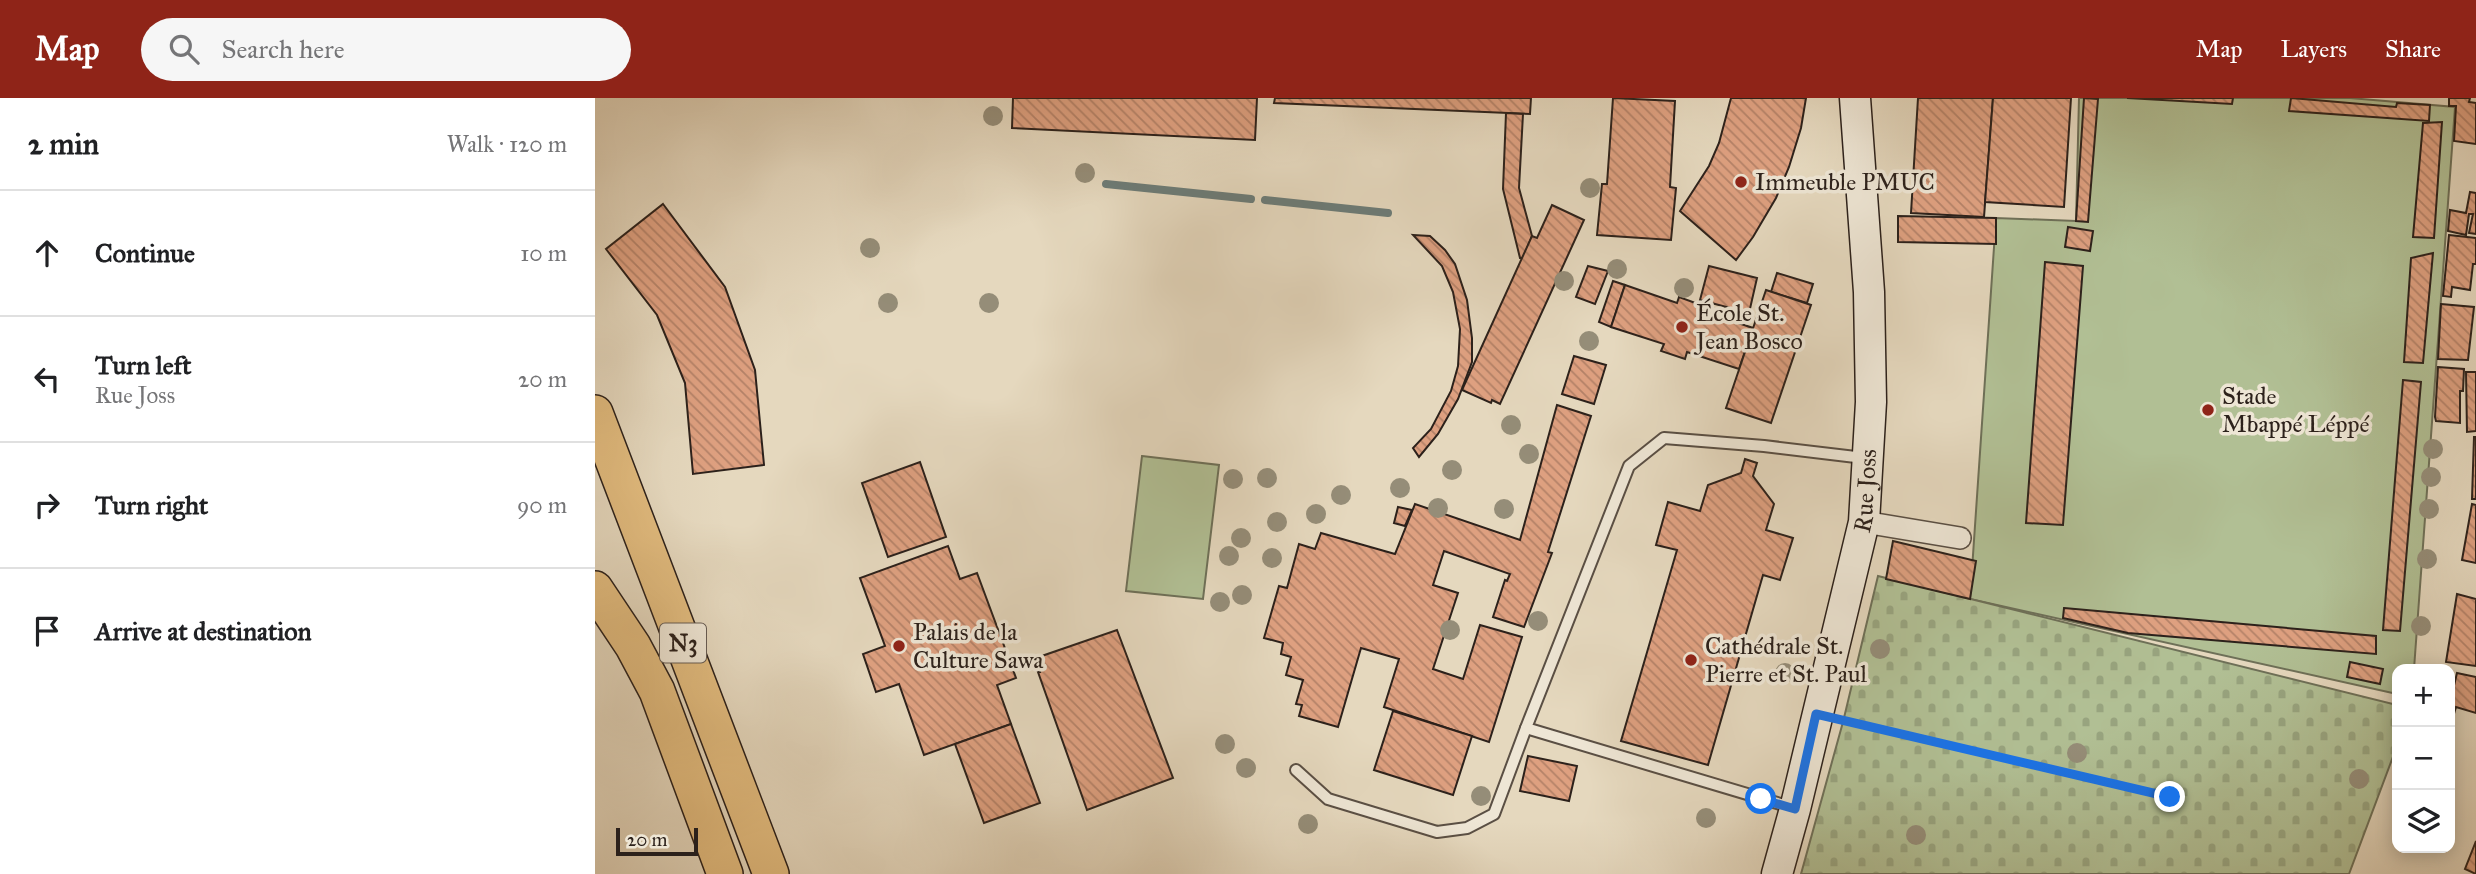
<!DOCTYPE html>
<meta charset="utf-8">
<style>
body{margin:0;font-family:"IM FELL Great Primer",serif;background:#f6f6f6;color:#202124}
.controls{position:absolute;right:21px;bottom:21px;display:grid;overflow:hidden;border-radius:14px;box-shadow:0 4px 18px #0003}
.controls button{width:63px;height:63px;display:grid;place-items:center;padding:0;border:0;border-bottom:2px solid #e0e0e0;background:#fff;color:#202124;font:35px sans-serif}
.scale{position:absolute;left:21px;bottom:18px;width:82px;box-sizing:border-box;padding-left:7px;border:4px solid #2c211b;border-top:0;font-size:19px;line-height:24px;white-space:nowrap;color:#2c211b;-webkit-text-stroke:5px #eee6d5;paint-order:stroke}
.stop{position:absolute;width:21px;height:21px;margin:-16px;border:5px solid #1a73e8;border-radius:50%;background:#fff}
.stop.end{background:#1a73e8;border-color:#fff;box-shadow:0 2px 7px #0008}
.list{margin:0;padding:0;list-style:none}
h2{display:flex;justify-content:space-between;align-items:center;height:91px;margin:0;padding:0 28px;font-size:30px}
h2 small{font-size:23px;font-weight:400;color:#757577}
.list li{display:grid;grid-template-columns:46px 1fr auto;gap:21px;align-items:center;box-sizing:border-box;height:126px;padding:0 28px;border-top:2px solid #e0e0e0}
.list b{display:block;font-size:26px;white-space:nowrap}
.list p{margin:0;font-size:23px;white-space:nowrap;color:#757577}
.list em{font-size:23px;font-style:normal;color:#757577}
.icon{flex:none;width:38px;height:38px;fill:none;stroke:currentColor;stroke-width:2;stroke-linecap:round;stroke-linejoin:round}
.map{position:relative;flex:none;width:1881px;height:776px;overflow:hidden}
header{display:flex;align-items:center;gap:42px;box-sizing:border-box;height:98px;padding:0 35px;background:#8f2418;color:#fff}
header strong{font-size:33px}
nav{display:flex;gap:38px;margin-inline-start:auto;font-size:24px}
.search{width:490px;height:63px;background:#f6f6f6;display:flex;align-items:center;gap:18px;box-sizing:border-box;padding:0 24px;border-radius:38px;color:#757577;font-size:26px}
main{display:flex}
aside{flex:1;background:#fff}
.map>svg:first-child{display:block}
.green{fill:#b1bf94;stroke:#6e7058;stroke-width:2}
.cemetery{fill:url(#cemetery-stones);stroke:#6e7058;stroke-width:2}
.lines{fill:none;stroke-linecap:round;stroke-linejoin:round}
.stream{stroke:#6c7c78;stroke-width:8}
.building{fill:url(#building-back-hatch);stroke:#2c211b;stroke-width:2}
.service-casing{stroke:#5a4f44;stroke-width:14}
.minor-casing{stroke:#5a4f44;stroke-width:24}
.secondary-casing{stroke:#2c211b;stroke-width:33}
.trunk-casing{stroke:#2c211b;stroke-width:38}
.path{stroke:#2c211b;stroke-width:4.5;stroke-dasharray:2 3.5;stroke-linecap:butt}
.service{stroke:#eee6d5;stroke-width:10}
.minor{stroke:#eee6d5;stroke-width:21}
.secondary{stroke:#eee6d5;stroke-width:30}
.trunk{stroke:#e2bc7f;stroke-width:35}
.tree{fill:#958d78}
.route{stroke:#1a73e8;stroke-width:9}
.poi-dot{fill:#8f2418;stroke:#eee6d5;stroke-width:2.5}
.labels{text-anchor:middle;stroke-width:7;stroke-linejoin:round;paint-order:stroke}
.shield{fill:#eee6d5;stroke:#665c53;stroke-width:2}
.shield-label{font-size:23px;font-weight:bold;fill:#2c211b}
.poi-label{font-size:24px;fill:#2c211b;stroke:#eee6d5;text-anchor:start}
.street-label{font-size:24px;fill:#2c211b;stroke:#eee6d5}
</style>
<header>
<strong>Map</strong>
<div class="search"><svg class="icon" aria-label="search" viewBox="0 0 24 24"><circle cx="10" cy="10" r="6"/><path d="M15 15l6 6"/></svg>Search here</div>
<nav><a>Map</a><a>Layers</a><a>Share</a></nav>
</header>
<main>
<aside>
<h2>2 min<small>Walk · 120 m</small></h2>
<ul class="list">
<li><svg class="icon" aria-label="ahead" viewBox="0 0 24 24"><path d="M12 20V5M6 11l6-6 6 6"/></svg><div><b>Continue</b></div><em>10 m</em></li>
<li><svg class="icon" aria-label="left" viewBox="0 0 24 24"><path d="M17 20v-9H6M10 6l-5 5 5 5"/></svg><div><b>Turn left</b><p>Rue Joss</p></div><em>20 m</em></li>
<li><svg class="icon" aria-label="right" viewBox="0 0 24 24"><path d="M7 20v-9h11M14 6l5 5-5 5"/></svg><div><b>Turn right</b></div><em>90 m</em></li>
<li><svg class="icon" aria-label="arrive" viewBox="0 0 24 24"><path d="M6 21V4h12l-3 4 3 4H6"/></svg><div><b>Arrive at destination</b></div></li>
</ul>
</aside>
<div class="map">
<svg width="1881" height="776" viewBox="0 0 1881 776">
<defs>
<pattern id="cemetery-stones" width="16" height="16" patternUnits="userSpaceOnUse" patternTransform="scale(1.75)"><rect width="16" height="16" fill="#b1bf94"/><path d="M2 7V4a2 2 0 0 1 4 0v3zM10 15v-3a2 2 0 0 1 4 0v3z" fill="#98a47f"/></pattern>
<pattern id="building-back-hatch" width="6" height="6" patternUnits="userSpaceOnUse" patternTransform="scale(1.75)"><rect width="6" height="6" fill="#dea080"/><path d="M-1 5l2 2M0 0l6 6M5-1l2 2" fill="none" stroke="#b48268"/></pattern>
</defs>
<rect width="100%" height="100%" fill="#e5d8be"/>
<filter id="stains"><feTurbulence type="fractalNoise" baseFrequency=".00286" numOctaves="4"/><feColorMatrix values="0 0 0 0 .2 0 0 0 0 .09 0 0 0 0 .02 0 0 0 .5 -.17"/></filter>
<radialGradient id="worn" r=".72"><stop offset=".6" stop-color="#630" stop-opacity="0"/><stop offset="1" stop-color="#630" stop-opacity=".3"/></radialGradient>
<g class="green">
<polygon points="1484,0 1755,0 1860,9 1819,571 1802,571 1802,596 1375,501 1401,120 1481,123"/>
<polygon points="547,358 624,367 608,501 531,493"/>
</g>
<polygon class="cemetery" points="1283,478 1802,607 1802,648 1754,776 1206,776 1248,624"/>
<g class="lines">
<g class="stream">
<polyline points="511,86 656,101"/>
<polyline points="670,102 793,115"/>
</g>
</g>
<g class="building">
<polygon points="418,0 662,0 660,42 417,30"/>
<polygon points="680,0 936,0 935,16 679,5"/>
<polygon points="1018,0 1080,3 1075,89 1081,90 1076,142 1002,137 1007,86 1012,86"/>
<polygon points="1136,0 1211,0 1206,30 1194,69 1181,100 1158,139 1141,162 1085,113 1114,68 1124,45"/>
<polygon points="1323,0 1398,0 1389,119 1316,115"/>
<polygon points="1398,0 1476,0 1469,109 1390,104"/>
<polygon points="1489,0 1503,1 1493,124 1481,123"/>
<polygon points="1532,0 1638,0 1637,6"/>
<polygon points="1696,0 1801,9 1802,5 1835,7 1834,23 1694,13"/>
<polygon points="1854,0 1875,0 1874,4 1881,5 1881,46 1859,43 1861,8 1854,8"/>
<polygon points="911,15 928,16 924,90 937,138 928,160 925,160 908,91"/>
<polygon points="1847,24 1839,140 1818,139 1828,25"/>
<polygon points="1875,94 1881,95 1881,136 1874,135 1878,116 1874,116 1871,137 1853,133 1855,112 1871,115"/>
<polygon points="68,106 130,189 160,272 169,367 98,376 90,285 62,217 11,151"/>
<polygon points="957,107 989,122 905,306 897,302 896,305 867,292 937,138 942,140"/>
<polygon points="1303,118 1401,120 1401,146 1303,144"/>
<polygon points="1473,129 1498,133 1495,153 1470,149"/>
<polygon points="818,137 835,138 850,152 860,166 872,202 877,240 877,264 863,301 843,336 824,359 818,350 836,331 856,293 863,268 865,231 858,194 847,168"/>
<polygon points="1854,137 1881,140 1881,166 1878,166 1875,192 1857,189 1856,199 1848,198"/>
<polygon points="1838,155 1828,265 1809,264 1816,160"/>
<polygon points="1450,164 1488,168 1468,427 1431,425"/>
<polygon points="993,168 1013,173 1000,206 981,199"/>
<polygon points="1114,168 1162,180 1154,215 1105,202"/>
<polygon points="1182,175 1218,186 1212,205 1176,194"/>
<polygon points="1018,183 1030,187 1016,229 1004,224"/>
<polygon points="1030,187 1082,205 1084,199 1109,208 1107,213 1158,230 1144,271 1092,254 1090,261 1066,253 1069,246 1016,229"/>
<polygon points="1171,192 1216,207 1176,325 1131,310"/>
<polygon points="1846,206 1879,209 1873,262 1843,261"/>
<polygon points="979,258 1011,267 999,306 967,296"/>
<polygon points="1843,269 1869,271 1868,293 1865,293 1865,325 1841,323 1840,319"/>
<polygon points="1871,274 1881,274 1881,333 1872,334"/>
<polygon points="1808,282 1826,284 1805,533 1788,532"/>
<polygon points="962,307 996,318 953,454 957,455 929,529 898,519 910,482 912,483 915,476 849,453 838,487 863,495 838,571 868,581 885,527 927,539 894,644 789,609 804,561 766,550 743,629 704,618 707,607 701,606 708,582 691,577 696,559 686,556 688,545 669,540 684,488 692,490 704,446 720,451 726,435 800,456 820,406 925,442"/>
<polygon points="1879,339 1881,339 1881,401 1877,401"/>
<polygon points="1150,361 1162,365 1158,378 1179,406 1171,432 1198,440 1185,482 1168,477 1113,667 1026,643 1082,452 1061,447 1073,404 1105,413 1113,387 1146,375"/>
<polygon points="325,364 351,439 293,459 267,385"/>
<polygon points="1877,406 1881,407 1881,465 1867,462"/>
<polygon points="803,409 817,412 810,428 799,425"/>
<polygon points="1298,443 1381,463 1375,501 1291,481"/>
<polygon points="353,448 365,481 382,475 421,580 402,587 416,626 329,657 304,586 281,594 268,556 290,548 265,480"/>
<polygon points="1862,496 1881,501 1881,568 1851,564"/>
<polygon points="1469,510 1781,538 1781,556 1533,535 1468,520"/>
<polygon points="522,532 578,680 492,712 443,574 445,574 441,560"/>
<polygon points="1755,564 1788,571 1785,586 1752,579"/>
<polygon points="1862,575 1881,579 1881,615 1861,609 1856,626 1855,595 1857,596"/>
<polygon points="798,613 877,638 858,697 779,672"/>
<polygon points="416,626 445,705 389,725 360,646"/>
<polygon points="933,658 982,668 974,703 925,693"/>
<polygon points="1881,743 1881,776 1870,771"/>
</g>
<g class="lines">
<g class="service-casing">
<g id="service">
<polyline points="701,672 733,701 842,734 872,730 899,716 931,630"/>
<polyline points="1199,710 931,630 1034,368 1069,340 1169,348 1269,360"/>
</g>
</g>
<g class="minor-casing">
<polyline id="minor" points="1269,424 1365,440"/>
</g>
<g class="secondary-casing">
<g id="secondary">
<path id="s1" d="M1182 776 1200 711 1269 424 1276 304 1274 194 1260 0"/>
</g>
</g>
<g class="trunk-casing">
<g id="trunk">
<polyline points="0,315 176,776"/>
<polyline points="0,491 38,548 62,593 130,776"/>
</g>
</g>
<polyline class="path" points="1249,624 1575,699"/>
<use href="#service" class="service"/>
<use href="#minor" class="minor"/>
<use href="#secondary" class="secondary"/>
<use href="#trunk" class="trunk"/>
</g>
<g class="tree">
<circle cx="398" cy="18" r="10"/>
<circle cx="490" cy="75" r="10"/>
<circle cx="995" cy="90" r="10"/>
<circle cx="275" cy="150" r="10"/>
<circle cx="1022" cy="171" r="10"/>
<circle cx="969" cy="183" r="10"/>
<circle cx="1089" cy="190" r="10"/>
<circle cx="293" cy="205" r="10"/>
<circle cx="394" cy="205" r="10"/>
<circle cx="994" cy="243" r="10"/>
<circle cx="916" cy="327" r="10"/>
<circle cx="1838" cy="351" r="10"/>
<circle cx="934" cy="356" r="10"/>
<circle cx="857" cy="372" r="10"/>
<circle cx="1836" cy="379" r="10"/>
<circle cx="672" cy="380" r="10"/>
<circle cx="638" cy="381" r="10"/>
<circle cx="805" cy="390" r="10"/>
<circle cx="746" cy="397" r="10"/>
<circle cx="843" cy="410" r="10"/>
<circle cx="909" cy="411" r="10"/>
<circle cx="1834" cy="411" r="10"/>
<circle cx="721" cy="416" r="10"/>
<circle cx="682" cy="424" r="10"/>
<circle cx="646" cy="440" r="10"/>
<circle cx="634" cy="458" r="10"/>
<circle cx="677" cy="460" r="10"/>
<circle cx="1832" cy="461" r="10"/>
<circle cx="647" cy="497" r="10"/>
<circle cx="625" cy="504" r="10"/>
<circle cx="943" cy="523" r="10"/>
<circle cx="1826" cy="528" r="10"/>
<circle cx="855" cy="532" r="10"/>
<circle cx="1285" cy="551" r="10"/>
<circle cx="1190" cy="575" r="10"/>
<circle cx="630" cy="646" r="10"/>
<circle cx="1482" cy="655" r="10"/>
<circle cx="651" cy="670" r="10"/>
<circle cx="1764" cy="681" r="10"/>
<circle cx="886" cy="698" r="10"/>
<circle cx="1111" cy="720" r="10"/>
<circle cx="713" cy="726" r="10"/>
<circle cx="1321" cy="737" r="10"/>
</g>
<g class="lines">
<polyline class="route" points="1166,701 1200,711 1221,616 1575,699"/>
</g>
<g class="poi-dot">
<circle cx="1146" cy="84" r="7"/>
<circle cx="1087" cy="229" r="7"/>
<circle cx="1613" cy="312" r="7"/>
<circle cx="304" cy="548" r="7"/>
<circle cx="1096" cy="562" r="7"/>
</g>
<g class="labels">
<rect class="shield" x="65" y="525.5" width="46" height="39" rx="5"/>
<g class="shield-label">
<text x="88" y="553">N3</text>
</g>
<g class="poi-label">
<text x="1160" y="92">Immeuble PMUC</text>
<text x="1101" y="223">École St.<tspan x="1101" dy="28">Jean Bosco</tspan></text>
<text x="1627" y="306">Stade<tspan x="1627" dy="28">Mbappé Léppé</tspan></text>
<text x="318" y="542">Palais de la<tspan x="318" dy="28">Culture Sawa</tspan></text>
<text x="1110" y="556">Cathédrale St.<tspan x="1110" dy="28">Pierre et St. Paul</tspan></text>
</g>
<g class="street-label">
<text dy="8" stroke="none"><textPath href="#s1" startOffset="394">Rue Joss</textPath></text>
</g>
</g>
<rect width="100%" height="100%" filter="url(#stains)"/>
<rect width="100%" height="100%" fill="url(#worn)"/>
</svg>
<div class="controls">
<button>+</button>
<button>−</button>
<button><svg class="icon" aria-label="layers" viewBox="0 0 24 24"><path d="M12 4l9 5-9 5-9-5zM3 14l9 5 9-5"/></svg></button>
</div>
<div class="scale">20 m</div>
<div class="stop" style="left:1166px;top:701px"></div>
<div class="stop end" style="left:1575px;top:699px"></div>
</div>
</main>
